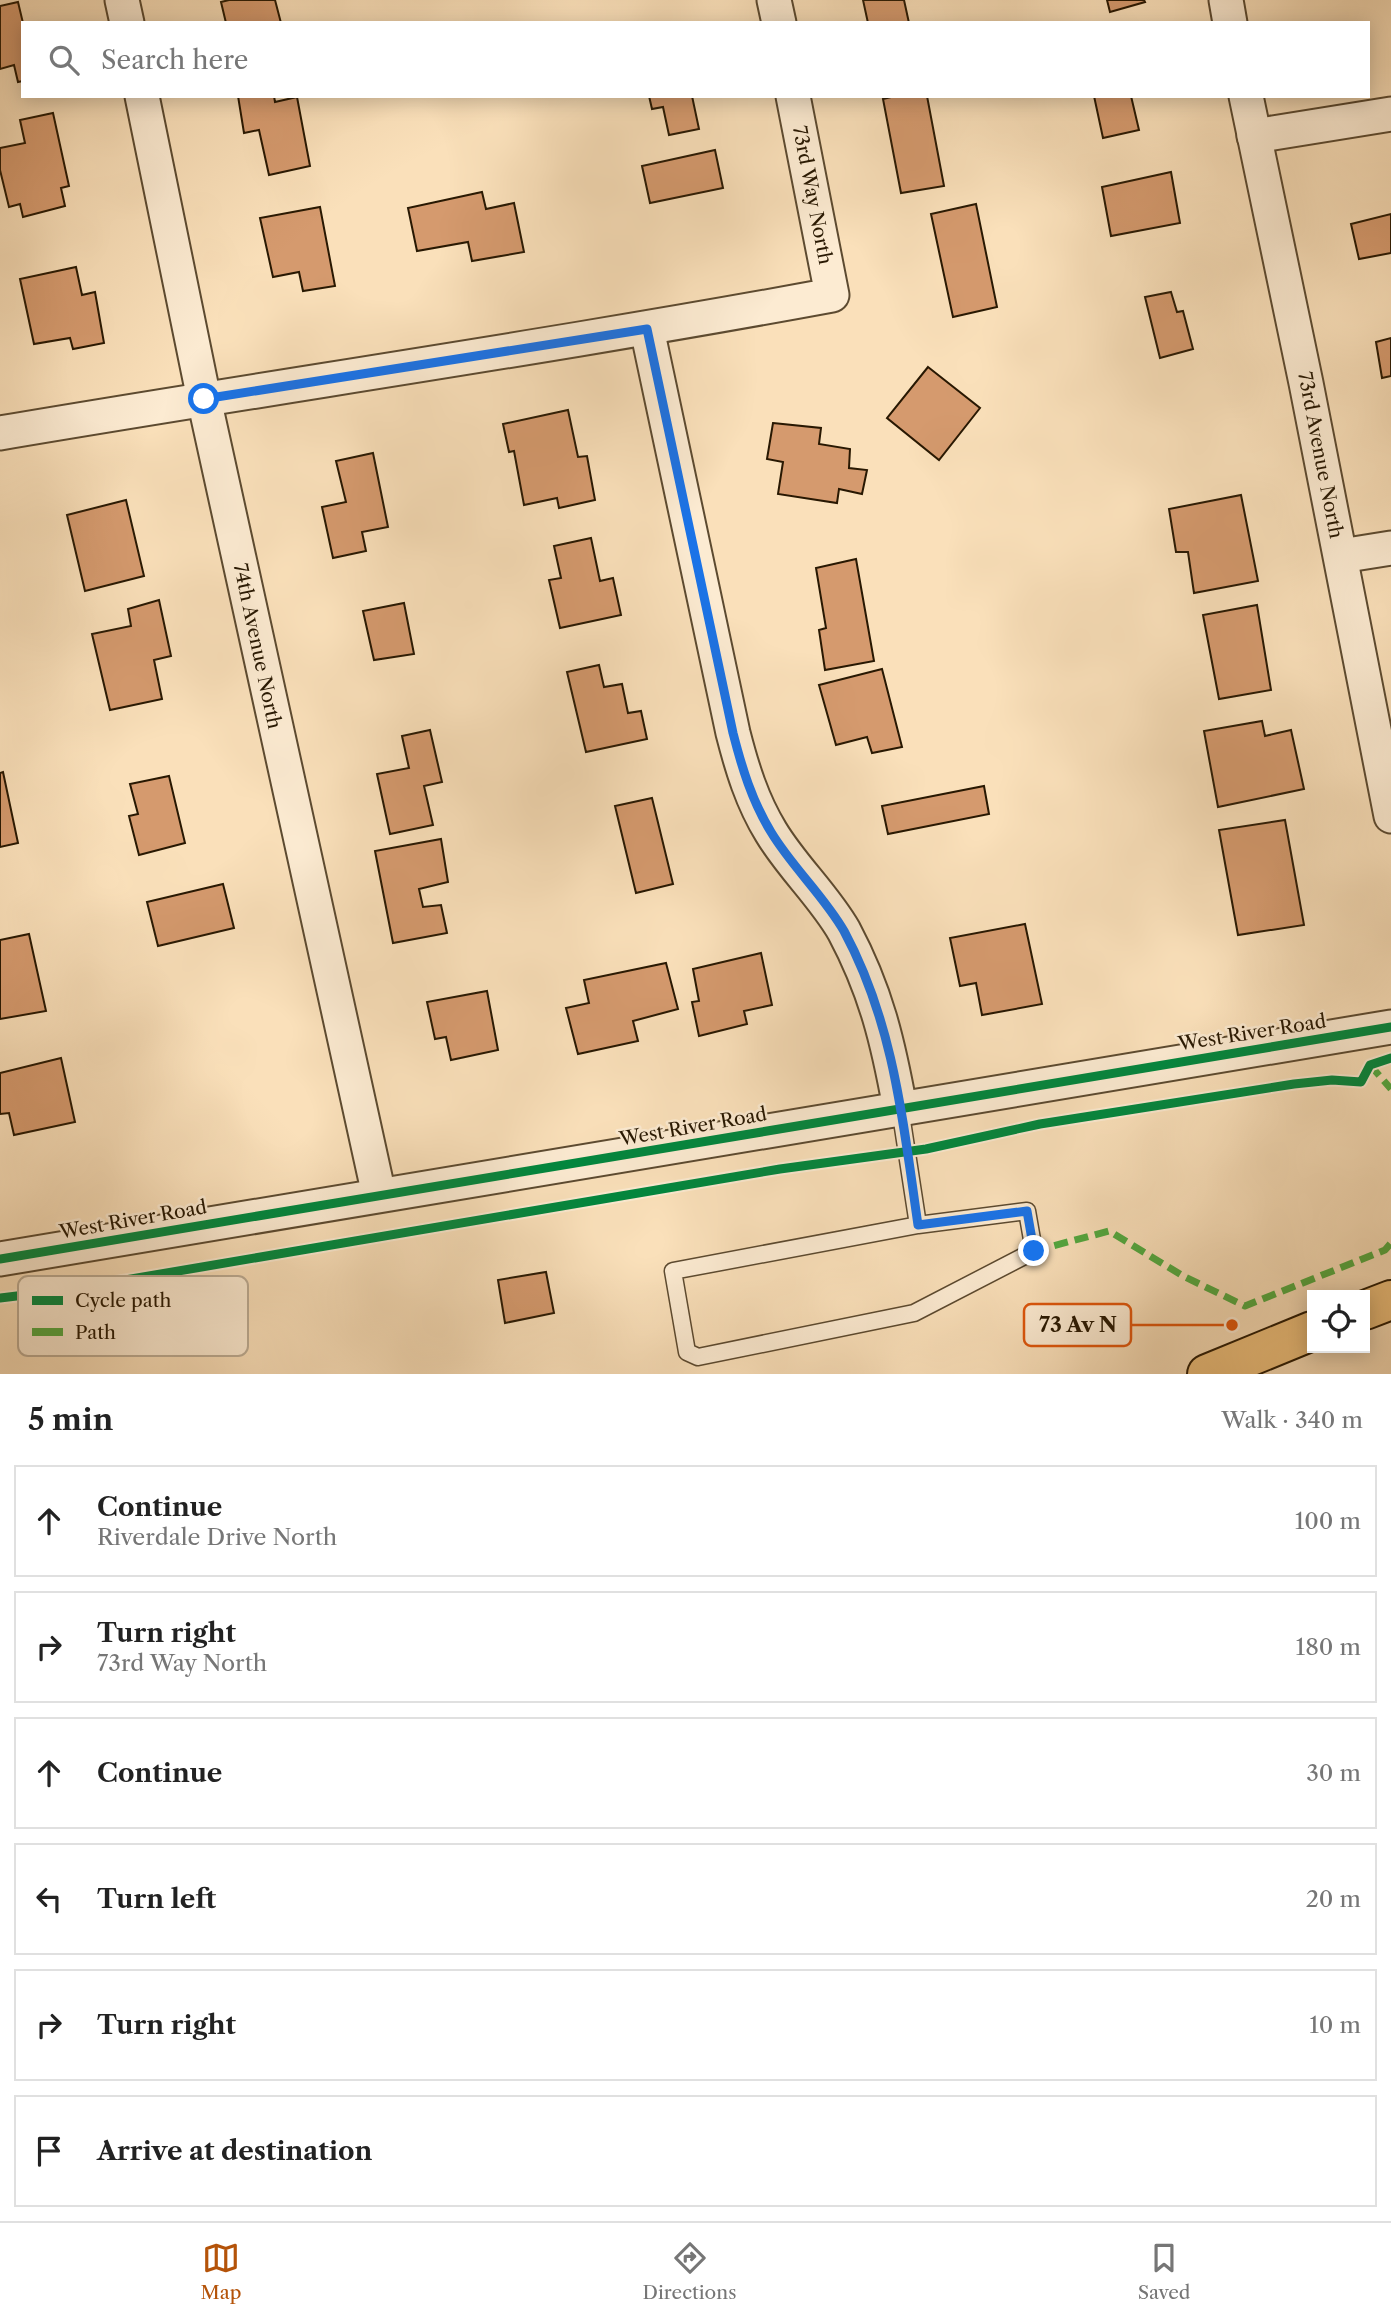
<!DOCTYPE html>
<meta charset="utf-8">
<style>
body{margin:0;font-family:"Libre Caslon Text",serif;background:#f2f2f2;color:#222}
.controls{position:absolute;right:21px;bottom:21px;display:grid;overflow:hidden;border-radius:0px;box-shadow:0 4px 18px #0003}
.controls button{width:63px;height:63px;display:grid;place-items:center;padding:0;border:0;border-bottom:2px solid #e0e0e0;background:#fff;color:#222;font:35px sans-serif}
.stop{position:absolute;width:21px;height:21px;margin:-16px;border:5px solid #1a73e8;border-radius:50%;background:#fff}
.stop.end{background:#1a73e8;border-color:#fff;box-shadow:0 2px 7px #0008}
.list{margin:0;padding:0;list-style:none}
h2{display:flex;justify-content:space-between;align-items:center;height:91px;margin:0;padding:0 28px;font-size:30px}
h2 small{font-size:23px;font-weight:400;color:#767676}
.list li{display:grid;grid-template-columns:46px 1fr auto;gap:21px;align-items:center;box-sizing:border-box;height:112px;margin:0 14px 14px;padding:0 14px;border:2px solid #e0e0e0;border-radius:0px}
.list b{display:block;font-size:26px;white-space:nowrap}
.list p{margin:0;font-size:23px;white-space:nowrap;color:#767676}
.list em{font-size:23px;font-style:normal;color:#767676}
.icon{flex:none;width:38px;height:38px;fill:none;stroke:currentColor;stroke-width:2;stroke-linecap:round;stroke-linejoin:round}
.map{position:relative;flex:none;width:1391px;height:1374px;overflow:hidden}
.search{position:absolute;background:#fff;box-shadow:0 4px 18px #0003;left:21px;right:21px;top:21px;height:77px;display:flex;align-items:center;gap:18px;box-sizing:border-box;padding:0 24px;border-radius:0px;color:#767676;font-size:26px}
.sheet{height:847px;background:#fff}
nav{display:flex;justify-content:space-around;align-items:center;box-sizing:border-box;height:98px;border-top:2px solid #e0e0e0;background:#fff;font-size:19px;color:#767676}
nav a{display:grid;justify-items:center;gap:4px}
nav .on{color:#b45309}
.map>svg:first-child{display:block}
.building{fill:#d59a6e;stroke:#281802;stroke-width:2}
.lines{fill:none;stroke-linecap:round;stroke-linejoin:round}
.lane-casing{stroke:#5c4a30;stroke-width:19}
.street-casing{stroke:#5c4a30;stroke-width:37}
.highway-casing{stroke:#281802;stroke-width:42}
.lane{stroke:#fcebd2;stroke-width:16}
.street{stroke:#fcebd2;stroke-width:33}
.highway{stroke:#edc07d;stroke-width:38}
.quiet{stroke:#53a940;stroke-width:7;stroke-dasharray:14 7;stroke-linecap:butt}
.cycleway-casing{stroke:#fcebd2;stroke-width:13}
.cycleway{stroke:#00873e;stroke-width:9}
.route{stroke:#1a73e8;stroke-width:9}
.labels{text-anchor:middle;stroke-width:5;stroke-linejoin:round;paint-order:stroke}
.street-label{font-size:19px;fill:#281802;stroke:#fcebd2}
.key{fill:#fcebd2;stroke:#bcac94;stroke-width:2}
.key-label{font-size:19px;fill:#281802}
.leader{fill:none;stroke:#de560c;stroke-width:2.5}
.callout-dot{fill:#de560c;stroke:#fcebd2;stroke-width:2.5}
.callout{fill:#fcebd2;stroke:#de560c;stroke-width:2.5}
.callout-label{font-size:21px;text-anchor:middle;font-weight:bold;fill:#281802}
</style>
<div class="map">
<svg width="1391" height="1374" viewBox="0 0 1391 1374">
<rect width="100%" height="100%" fill="#fae0ba"/>
<filter id="stains"><feTurbulence type="fractalNoise" baseFrequency=".00286" numOctaves="4"/><feColorMatrix values="0 0 0 0 .2 0 0 0 0 .09 0 0 0 0 .02 0 0 0 .5 -.17"/></filter>
<radialGradient id="worn" r=".72"><stop offset=".6" stop-color="#630" stop-opacity="0"/><stop offset="1" stop-color="#630" stop-opacity=".3"/></radialGradient>
<g class="building">
<polygon points="229,0 275,0 281,23 226,23 221,2"/>
<polygon points="863,0 904,0 909,23 868,23"/>
<polygon points="1107,0 1144,0 1145,2 1110,12"/>
<polygon points="18,2 23,23 23,81 18,82 14,65 0,69 0,6"/>
<polygon points="238,96 274,96 275,102 297,97 310,166 269,175 259,130 244,133"/>
<polygon points="649,96 692,96 699,129 669,135 663,107 652,109"/>
<polygon points="895,96 927,96 944,186 901,193 883,99"/>
<polygon points="1094,96 1131,96 1139,130 1103,138"/>
<polygon points="53,113 69,186 61,188 65,206 23,217 20,204 9,207 0,170 0,148 25,143 20,120"/>
<polygon points="715,150 723,188 650,203 642,166"/>
<polygon points="1171,172 1180,223 1111,236 1102,187"/>
<polygon points="482,192 486,209 514,203 524,252 472,261 468,242 417,251 408,208"/>
<polygon points="976,204 997,307 953,317 931,214"/>
<polygon points="320,207 335,286 303,291 299,272 273,277 260,218"/>
<polygon points="1391,214 1391,253 1359,259 1351,224"/>
<polygon points="76,267 82,295 95,292 104,343 73,349 70,338 34,344 20,279"/>
<polygon points="1171,292 1177,312 1183,311 1193,349 1160,358 1145,297"/>
<polygon points="1391,338 1391,376 1382,378 1376,342"/>
<polygon points="928,367 980,408 939,460 887,418"/>
<polygon points="568,410 578,457 587,456 595,500 559,508 557,498 524,505 514,451 509,452 503,424"/>
<polygon points="773,423 821,428 819,444 850,449 849,468 867,470 862,494 839,489 837,503 778,494 783,462 767,459"/>
<polygon points="373,453 388,527 362,532 366,551 333,558 322,507 346,502 336,461"/>
<polygon points="1241,495 1258,581 1194,593 1188,552 1176,552 1169,509"/>
<polygon points="126,500 144,576 85,591 67,515"/>
<polygon points="591,538 600,581 613,578 621,615 560,628 549,580 561,578 554,546"/>
<polygon points="856,559 874,661 825,670 819,630 826,628 816,568"/>
<polygon points="159,600 171,656 154,660 162,699 110,710 92,634 131,626 128,609"/>
<polygon points="404,603 414,654 374,660 363,611"/>
<polygon points="1257,605 1271,690 1219,699 1203,615"/>
<polygon points="599,665 604,687 622,684 628,713 641,711 647,739 586,752 567,672"/>
<polygon points="882,669 902,747 872,753 867,737 836,745 819,685"/>
<polygon points="1262,721 1265,736 1291,730 1304,789 1218,807 1204,731"/>
<polygon points="430,730 442,782 424,786 433,825 390,834 377,774 409,768 402,736"/>
<polygon points="3,772 18,843 0,847 0,773"/>
<polygon points="169,776 185,843 139,855 129,816 138,814 130,784"/>
<polygon points="984,786 989,814 888,834 882,806"/>
<polygon points="652,798 673,884 636,893 615,806"/>
<polygon points="1285,820 1304,925 1238,935 1219,830"/>
<polygon points="441,839 448,882 419,889 423,907 441,905 447,933 393,943 375,851"/>
<polygon points="223,884 234,928 158,946 147,902"/>
<polygon points="1025,924 1042,1004 982,1015 976,983 960,986 950,938"/>
<polygon points="29,934 46,1011 0,1019 0,940"/>
<polygon points="761,953 772,1005 744,1011 747,1024 699,1036 692,1002 699,1001 693,969"/>
<polygon points="666,963 678,1009 633,1021 638,1041 578,1054 566,1008 589,1003 584,980"/>
<polygon points="487,991 498,1050 451,1060 446,1037 435,1039 427,1002"/>
<polygon points="61,1058 75,1122 14,1135 9,1113 0,1114 0,1073"/>
<polygon points="546,1272 554,1313 505,1323 498,1280"/>
</g>
<g class="lines">
<g class="lane-casing">
<polyline id="lane" points="900,1108 918,1225 673,1271 687,1352 698,1357 914,1313 1034,1251 1027,1211 918,1225"/>
</g>
<g class="street-casing">
<g id="street">
<polyline points="122,0 127,23"/>
<polyline points="774,0 779,23"/>
<polyline points="1226,0 1230,23"/>
<polyline points="142,96 204,399 379,1195"/>
<polyline points="1246,96 1306,383 1391,816"/>
<polyline points="1254,136 1391,114"/>
<path d="M647 329 733 733C742 768 752 801 771 832 792 867 824 896 844 931 876 991 888 1042 900 1108"/>
<path d="M0 433C277 386 556 346 832 295L793 96"/>
<polyline points="1341,556 1391,548"/>
<polyline points="0,1259 1391,1027"/>
</g>
</g>
<g class="highway-casing">
<g id="highway">
<polyline points="1365,1310 1391,1300"/>
<polyline points="1207,1374 1312,1331"/>
</g>
</g>
<use href="#lane" class="lane"/>
<use href="#street" class="street"/>
<use href="#highway" class="highway"/>
<g class="quiet">
<polyline points="1370,1065 1391,1089"/>
<polyline points="1034,1251 1109,1231 1183,1276 1245,1306 1385,1250 1391,1243"/>
</g>
<g class="cycleway-casing">
<g id="cycleway">
<polyline points="0,1259 1391,1027"/>
<polyline points="0,1298 66,1290 780,1169 926,1149 1040,1124 1294,1084 1332,1080 1361,1082 1370,1065 1391,1058"/>
</g>
</g>
<use href="#cycleway" class="cycleway"/>
</g>
<g class="lines">
<path class="route" d="M204 399 647 329 733 733C742 768 752 801 771 832 792 867 824 896 844 931 894 1024 903 1122 918 1225L1027 1211 1034 1251"/>
</g>
<g class="labels">
<g class="street-label">
<text transform="translate(813 195) rotate(79)" y="7">73rd Way North</text>
<text transform="translate(1321 455) rotate(79)" y="7">73rd Avenue North</text>
<text transform="translate(258 646) rotate(78)" y="7">74th Avenue North</text>
<text transform="translate(1252 1032) rotate(-9)" y="7">West River Road</text>
<text transform="translate(693 1126) rotate(-10)" y="7">West River Road</text>
<text transform="translate(133 1219) rotate(-10)" y="7">West River Road</text>
</g>
</g>
<rect x="18" y="1276" width="230" height="80" rx="10" class="key"/>
<rect x="32" y="1296" width="31" height="9" fill="#00873e"/>
<rect x="32" y="1328" width="31" height="8" fill="#53a940"/>
<g class="key-label">
<text x="75" y="1307">Cycle path</text>
<text x="75" y="1339">Path</text>
</g>
<path class="leader" d="M1232 1325L1131 1325"/>
<circle class="callout-dot" cx="1232" cy="1325" r="7"/>
<rect class="callout" x="1024" y="1304" width="107" height="42" rx="7"/>
<g class="callout-label">
<text x="1078" y="1332">73 Av N</text>
</g>
<rect width="100%" height="100%" filter="url(#stains)"/>
<rect width="100%" height="100%" fill="url(#worn)"/>
</svg>
<div class="controls">
<button><svg class="icon" aria-label="locate" viewBox="0 0 24 24"><circle cx="12" cy="12" r="6"/><path d="M12 2v4M12 18v4M2 12h4M18 12h4"/></svg></button>
</div>
<div class="stop" style="left:204px;top:399px"></div>
<div class="stop end" style="left:1034px;top:1251px"></div>
<div class="search"><svg class="icon" aria-label="search" viewBox="0 0 24 24"><circle cx="10" cy="10" r="6"/><path d="M15 15l6 6"/></svg>Search here</div>
</div>
<section class="sheet">
<h2>5 min<small>Walk · 340 m</small></h2>
<ul class="list">
<li><svg class="icon" aria-label="ahead" viewBox="0 0 24 24"><path d="M12 20V5M6 11l6-6 6 6"/></svg><div><b>Continue</b><p>Riverdale Drive North</p></div><em>100 m</em></li>
<li><svg class="icon" aria-label="right" viewBox="0 0 24 24"><path d="M7 20v-9h11M14 6l5 5-5 5"/></svg><div><b>Turn right</b><p>73rd Way North</p></div><em>180 m</em></li>
<li><svg class="icon" aria-label="ahead" viewBox="0 0 24 24"><path d="M12 20V5M6 11l6-6 6 6"/></svg><div><b>Continue</b></div><em>30 m</em></li>
<li><svg class="icon" aria-label="left" viewBox="0 0 24 24"><path d="M17 20v-9H6M10 6l-5 5 5 5"/></svg><div><b>Turn left</b></div><em>20 m</em></li>
<li><svg class="icon" aria-label="right" viewBox="0 0 24 24"><path d="M7 20v-9h11M14 6l5 5-5 5"/></svg><div><b>Turn right</b></div><em>10 m</em></li>
<li><svg class="icon" aria-label="arrive" viewBox="0 0 24 24"><path d="M6 21V4h12l-3 4 3 4H6"/></svg><div><b>Arrive at destination</b></div></li>
</ul>
</section>
<nav>
<a class="on"><svg class="icon" aria-label="map" viewBox="0 0 24 24"><path d="M3 6l6-2 6 2 6-2v14l-6 2-6-2-6 2zM9 4v14M15 6v14"/></svg>Map</a>
<a><svg class="icon" aria-label="directions" viewBox="0 0 24 24"><path d="M12 3l9 9-9 9-9-9zM9 14v-3h6M13 9l2 2-2 2"/></svg>Directions</a>
<a><svg class="icon" aria-label="saved" viewBox="0 0 24 24"><path d="M7 4h10v16l-5-4-5 4z"/></svg>Saved</a>
</nav>
